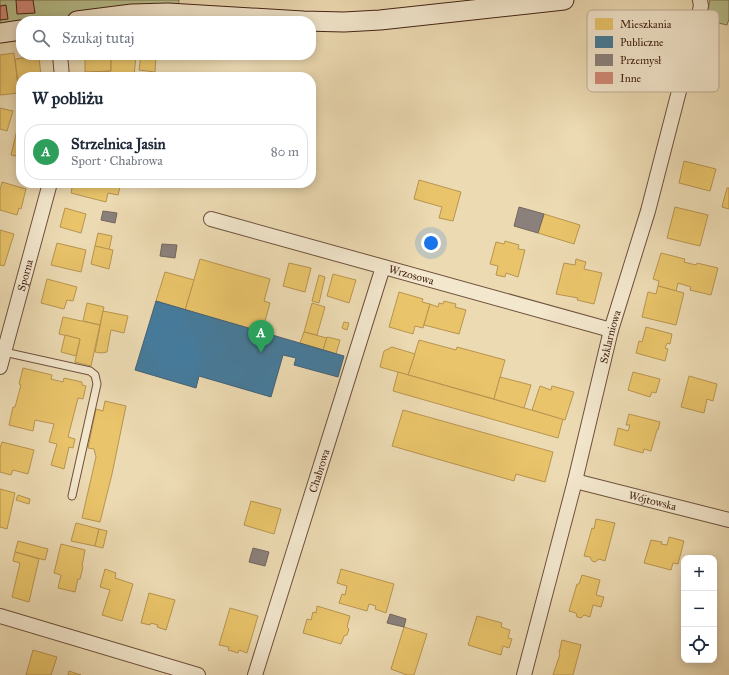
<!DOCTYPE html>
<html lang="pl">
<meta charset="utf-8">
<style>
body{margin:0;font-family:"IM FELL Great Primer",serif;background:#f6f6f7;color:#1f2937}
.controls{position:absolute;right:12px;bottom:12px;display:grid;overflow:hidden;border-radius:8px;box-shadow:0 2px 10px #0003}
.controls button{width:36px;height:36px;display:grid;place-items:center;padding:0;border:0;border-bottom:1px solid #e0e1e3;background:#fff;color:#1f2937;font:20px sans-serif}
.you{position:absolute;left:431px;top:243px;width:14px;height:14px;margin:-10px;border:3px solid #fff;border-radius:50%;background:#1a73e8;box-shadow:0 0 0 6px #1a73e833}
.badge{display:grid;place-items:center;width:26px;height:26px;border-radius:50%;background:#b45309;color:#fff;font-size:13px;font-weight:700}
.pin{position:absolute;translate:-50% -33px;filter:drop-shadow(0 1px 2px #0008)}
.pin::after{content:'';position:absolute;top:21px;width:14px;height:12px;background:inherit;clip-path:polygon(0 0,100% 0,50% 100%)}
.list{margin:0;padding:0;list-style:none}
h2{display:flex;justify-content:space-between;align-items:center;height:52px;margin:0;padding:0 16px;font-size:17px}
h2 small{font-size:13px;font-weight:400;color:#747a83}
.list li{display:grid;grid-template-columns:26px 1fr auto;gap:12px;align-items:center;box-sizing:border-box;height:56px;margin:0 8px 8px;padding:0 8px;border:1px solid #e0e1e3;border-radius:16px}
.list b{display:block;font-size:15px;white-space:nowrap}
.list p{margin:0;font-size:13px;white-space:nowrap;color:#747a83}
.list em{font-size:13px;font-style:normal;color:#747a83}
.icon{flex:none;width:22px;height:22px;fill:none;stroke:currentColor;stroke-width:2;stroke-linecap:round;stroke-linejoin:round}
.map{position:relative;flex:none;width:729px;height:675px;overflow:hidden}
.search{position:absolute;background:#fff;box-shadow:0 2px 10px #0003;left:16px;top:16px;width:300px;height:44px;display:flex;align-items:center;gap:10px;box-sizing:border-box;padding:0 14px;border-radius:16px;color:#747a83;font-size:15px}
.panel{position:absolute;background:#fff;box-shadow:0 2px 10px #0003;left:16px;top:72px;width:300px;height:116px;border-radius:16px}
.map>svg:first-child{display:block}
.green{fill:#b7c08d;stroke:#7e7251}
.homes{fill:#e9c46a;stroke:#b89450}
.public{fill:#457b9d;stroke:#456174}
.industry{fill:#8a817c;stroke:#75655d}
.building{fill:#d28877;stroke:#442315}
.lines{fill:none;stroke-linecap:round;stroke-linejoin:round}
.lane-casing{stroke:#6e513c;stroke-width:9}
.street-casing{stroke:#6e513c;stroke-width:16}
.secondary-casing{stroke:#442315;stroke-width:21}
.lane{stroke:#f3e7cd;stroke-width:7}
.street{stroke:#f3e7cd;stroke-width:14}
.secondary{stroke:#f3e7cd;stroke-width:19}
.labels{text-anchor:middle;stroke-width:4;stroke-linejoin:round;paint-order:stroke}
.street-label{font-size:11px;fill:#442315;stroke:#f3e7cd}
.key{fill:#f3e7cd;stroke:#beac96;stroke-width:1}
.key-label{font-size:11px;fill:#442315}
</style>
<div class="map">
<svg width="729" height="675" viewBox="0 0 729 675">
<rect width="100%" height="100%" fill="#ecdab2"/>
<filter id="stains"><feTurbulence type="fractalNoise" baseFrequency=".005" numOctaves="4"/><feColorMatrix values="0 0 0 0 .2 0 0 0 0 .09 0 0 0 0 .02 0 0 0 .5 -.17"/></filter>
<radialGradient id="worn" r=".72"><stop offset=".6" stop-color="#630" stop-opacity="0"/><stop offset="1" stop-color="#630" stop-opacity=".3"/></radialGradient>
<g class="green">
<polygon points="0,0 179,0 178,9 43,18 0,25"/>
<polygon points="710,0 729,0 729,19 727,25 714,22 703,61 697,59"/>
</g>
<g class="homes">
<polygon points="14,53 19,93 0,95 0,55"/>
<polygon points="85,55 111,55 111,71 85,72"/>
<polygon points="111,55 136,55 134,77 103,77 103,72 111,71"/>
<polygon points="141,55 156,55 155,72 139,70"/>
<polygon points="39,56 41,77 21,77 21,100 20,100 15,59"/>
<polygon points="0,108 13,111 7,131 0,129"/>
<polygon points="18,126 21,127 21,157 11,155"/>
<polygon points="684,161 716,169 710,191 679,183"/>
<polygon points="419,180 461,192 453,221 439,218 442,207 414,199"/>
<polygon points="2,182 26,189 21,209 19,208 17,215 0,210 0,190"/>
<polygon points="73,183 121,183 118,195 108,193 106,202 71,193"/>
<polygon points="727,188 729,188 729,209 722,207"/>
<polygon points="675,207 708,215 700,246 667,238"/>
<polygon points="65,208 86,214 81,233 60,227"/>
<polygon points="544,214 580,225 574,244 538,233"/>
<polygon points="0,230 14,234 4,266 0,265"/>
<polygon points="98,233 112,236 109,250 95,246"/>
<polygon points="505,241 519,245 518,249 525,250 518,277 506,273 505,277 496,275 498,266 490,264 496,242 504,244"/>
<polygon points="57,243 86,250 81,272 51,265"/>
<polygon points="95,246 113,250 109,269 91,264"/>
<polygon points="661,253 685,259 684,262 696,265 697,263 718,268 711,295 690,290 691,287 678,283 676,291 658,286 659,281 653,279"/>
<polygon points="200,259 270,279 264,301 270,303 262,332 185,310"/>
<polygon points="576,259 586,262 584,269 602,273 594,304 577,300 578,298 556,294 564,263 575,265"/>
<polygon points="289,263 311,268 305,292 283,286"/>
<polygon points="165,272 194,280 185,310 156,301"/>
<polygon points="333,274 356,280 349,303 327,296"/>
<polygon points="319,275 325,277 319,303 312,301"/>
<polygon points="47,279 77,287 73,301 67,300 64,309 41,303"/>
<polygon points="658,286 684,293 676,325 642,317 648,292 656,294"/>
<polygon points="399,292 423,299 422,302 430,304 423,328 415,326 413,334 389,327"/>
<polygon points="444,301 456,304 455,307 466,310 459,334 424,325 430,304 438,307 439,303 443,304"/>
<polygon points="87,303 104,307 100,325 83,321"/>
<polygon points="312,303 325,307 317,335 304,332"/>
<polygon points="103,311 128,316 124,333 111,330 107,352 101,353 95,352"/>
<polygon points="63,317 100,325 91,366 75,362 80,339 59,334"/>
<polygon points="344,322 349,323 347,330 342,328"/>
<polygon points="646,327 672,334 670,344 667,343 665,348 668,349 665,361 636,353 639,341 642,342"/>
<polygon points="304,332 327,338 323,350 300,343"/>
<polygon points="65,335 80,339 76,356 61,352"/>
<polygon points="327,337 340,340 336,354 323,350"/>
<polygon points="419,340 456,350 457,347 505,360 494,399 408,375"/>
<polygon points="392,347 415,354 408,375 380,367 384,351"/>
<polygon points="23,368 52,375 51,379 63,382 64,378 82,382 82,385 86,386 83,399 78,398 68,437 75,439 73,448 69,447 64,469 51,465 57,444 49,442 54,424 35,420 33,431 9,425 13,407 15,407 21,385 19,384"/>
<polygon points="398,372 563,419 558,438 393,391"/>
<polygon points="633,372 660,379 656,393 652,392 650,397 628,390"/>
<polygon points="689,376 717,384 713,401 707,399 704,413 681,407"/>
<polygon points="500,377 531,385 524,408 494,399"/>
<polygon points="540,386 551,390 552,386 574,392 565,420 532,410"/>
<polygon points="105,401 126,406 112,474 100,522 82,518 96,457 94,449 88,448 96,409 103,411"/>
<polygon points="403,410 553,452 545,482 516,474 514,481 392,446"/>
<polygon points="629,414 660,422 658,430 657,430 651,451 644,449 643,453 614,445 618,428 628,431 630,425 626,425"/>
<polygon points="2,442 34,450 28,474 13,470 11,475 0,472 0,448"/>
<polygon points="0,489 15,493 7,529 0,527"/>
<polygon points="18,495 30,499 29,504 16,500"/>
<polygon points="251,501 281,509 274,534 244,525"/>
<polygon points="596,519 615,523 605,561 599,559 595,562 592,561 590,557 584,556 592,528 594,529"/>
<polygon points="76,523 99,529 95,546 71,541"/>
<polygon points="99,529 107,531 103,548 95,546"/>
<polygon points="669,537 684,541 678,564 673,563 671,570 644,563 651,540 662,542 661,544 667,545"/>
<polygon points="18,541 48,549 45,560 15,552"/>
<polygon points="61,544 85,550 82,566 83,567 80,579 78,579 75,592 58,588 61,575 54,573"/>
<polygon points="15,552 39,559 29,602 12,597 20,563 13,561"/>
<polygon points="105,569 116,573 115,578 133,584 122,621 102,615 110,590 100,587"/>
<polygon points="341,569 394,584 386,613 375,609 376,606 369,604 367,611 339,603 342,594 345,595 347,586 337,583"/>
<polygon points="582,575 600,580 596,595 604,597 601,607 593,605 590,617 584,615 581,618 577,617 576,613 569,611 577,584 579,584"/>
<polygon points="149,593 175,600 166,630 157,627 158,625 151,623 150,625 141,623"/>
<polygon points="317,606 350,616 347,627 349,629 347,635 344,636 341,644 303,633 307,619 311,620 313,612 316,613"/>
<polygon points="230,608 258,616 247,653 239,650 238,653 228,650 229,647 219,645"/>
<polygon points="477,616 502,623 501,627 510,630 508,638 512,639 509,648 503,646 501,655 468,645"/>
<polygon points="404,627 427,634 414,675 407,675 391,669"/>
<polygon points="562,640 581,645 573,675 553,675 560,654 559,653"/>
<polygon points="33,650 57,657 51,675 26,675"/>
<polygon points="69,671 81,675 68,675"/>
</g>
<polygon class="public" points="156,301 344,356 338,377 294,365 296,358 283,355 271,397 199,376 196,388 135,370"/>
<g class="industry">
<polygon points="519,207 544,214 538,233 514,226"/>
<polygon points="103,211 117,213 115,223 101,220"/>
<polygon points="162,244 177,245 175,258 160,256"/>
<polygon points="253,548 269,552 265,566 249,562"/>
<polygon points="390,614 406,619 404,627 387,623"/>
</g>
<g class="building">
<polygon points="16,0 33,0 35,13 17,14"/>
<polygon points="6,5 8,19 0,20 0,6"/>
</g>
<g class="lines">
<g class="lane-casing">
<polyline id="lane" points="4,352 90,371 95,375 97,384 72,496"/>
</g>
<g class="street-casing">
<g id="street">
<polyline points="60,55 62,77"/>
<path id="s1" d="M211 219 611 330"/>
<path id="s2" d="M0 367 50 183"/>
<path id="s3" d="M575 481 729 520"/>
<polyline points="0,616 198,675"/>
<path id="s4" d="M255 675 383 267"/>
<path id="s5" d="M524 675 575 481 611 330 648 211 701 6 700 0"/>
</g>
</g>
<g class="secondary-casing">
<g id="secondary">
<polyline points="77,21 132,14 168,13 303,21 344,22 380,20 564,0"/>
<polyline points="0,33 21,30"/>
</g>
</g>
<use href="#lane" class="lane"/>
<use href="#street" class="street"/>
<use href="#secondary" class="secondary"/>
</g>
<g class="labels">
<g class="street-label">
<text dy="4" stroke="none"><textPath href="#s2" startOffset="95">Sporna</textPath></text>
<text dy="4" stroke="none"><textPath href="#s1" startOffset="208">Wrzosowa</textPath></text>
<text dy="4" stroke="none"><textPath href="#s5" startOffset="349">Szklarniowa</textPath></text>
<text dy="4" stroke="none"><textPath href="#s4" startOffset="214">Chabrowa</textPath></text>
<text dy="4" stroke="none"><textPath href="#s3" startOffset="80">Wójtowska</textPath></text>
</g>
</g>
<rect x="587" y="10" width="132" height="82" rx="6" class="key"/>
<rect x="595" y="18" width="18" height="12" fill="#e9c46a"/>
<rect x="595" y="36" width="18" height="12" fill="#457b9d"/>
<rect x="595" y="54" width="18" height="12" fill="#8a817c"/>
<rect x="595" y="72" width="18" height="12" fill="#d28877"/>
<g class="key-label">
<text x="620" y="28">Mieszkania</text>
<text x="620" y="46">Publiczne</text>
<text x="620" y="64">Przemysł</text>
<text x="620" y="82">Inne</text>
</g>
<rect width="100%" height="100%" filter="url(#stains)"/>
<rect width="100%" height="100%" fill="url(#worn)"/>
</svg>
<div class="controls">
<button>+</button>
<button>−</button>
<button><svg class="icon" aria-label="locate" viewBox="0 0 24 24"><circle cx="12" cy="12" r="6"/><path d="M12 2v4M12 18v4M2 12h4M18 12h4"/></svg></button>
</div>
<div class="you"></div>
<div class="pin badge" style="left:261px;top:353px;background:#2e9e5b">A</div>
<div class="search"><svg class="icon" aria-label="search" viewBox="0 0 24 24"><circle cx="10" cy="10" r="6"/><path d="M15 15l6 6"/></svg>Szukaj tutaj</div>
<section class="panel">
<h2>W pobliżu<small></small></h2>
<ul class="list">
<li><span class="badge" style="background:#2e9e5b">A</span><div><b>Strzelnica Jasin</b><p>Sport · Chabrowa</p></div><em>80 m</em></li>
</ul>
</section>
</div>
